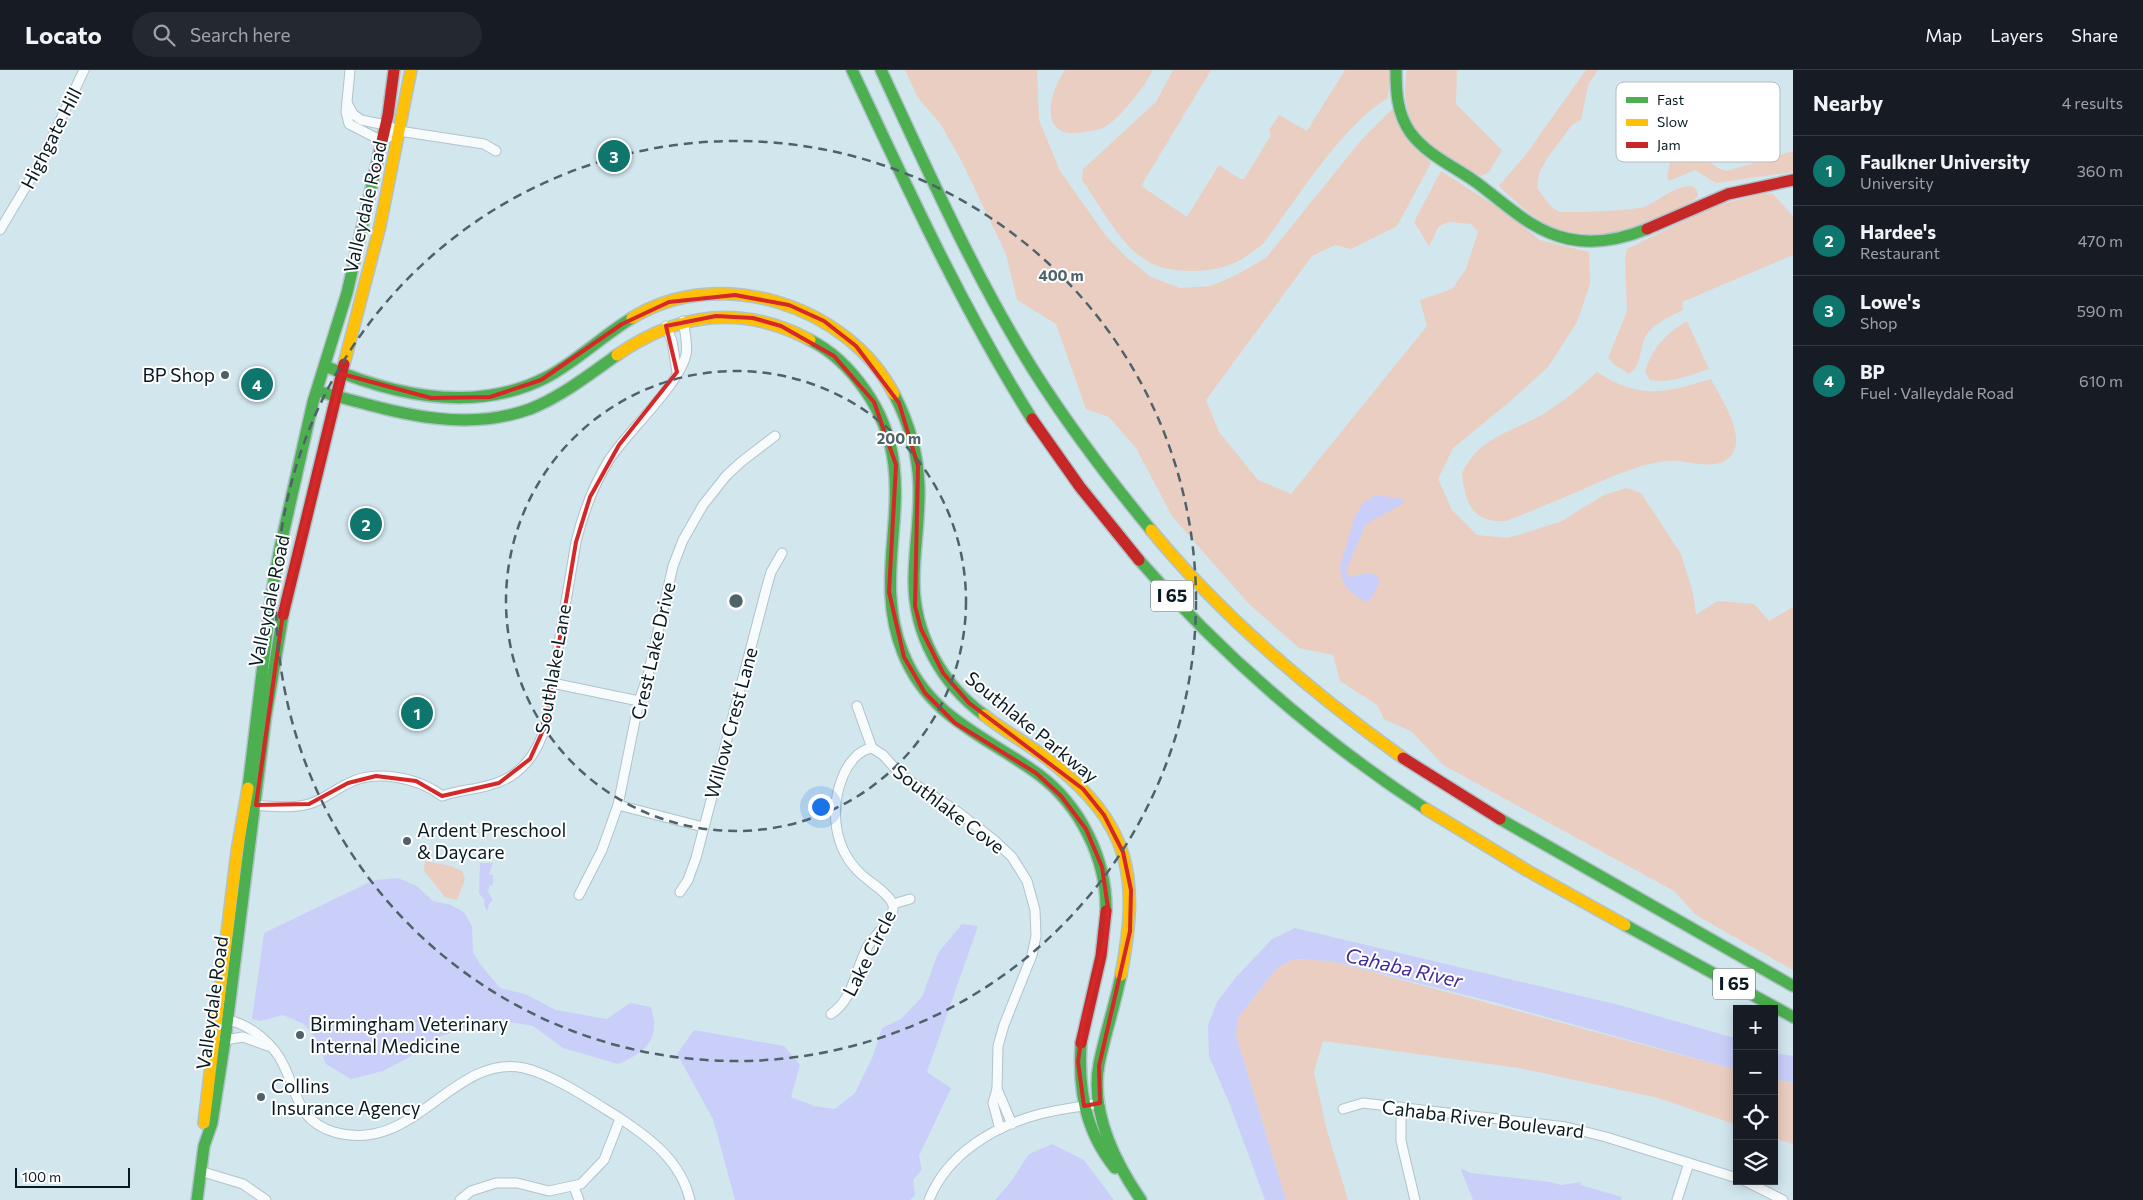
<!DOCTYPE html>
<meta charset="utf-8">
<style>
body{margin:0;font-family:Commissioner,sans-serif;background:#242831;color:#f1f3f6}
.controls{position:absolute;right:15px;bottom:15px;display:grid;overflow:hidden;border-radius:0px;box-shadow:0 2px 12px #0003}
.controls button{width:45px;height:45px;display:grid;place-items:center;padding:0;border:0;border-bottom:1px solid #363941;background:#171b24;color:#f1f3f6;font:25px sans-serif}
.scale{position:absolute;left:15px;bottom:12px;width:115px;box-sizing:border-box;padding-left:5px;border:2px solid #091b22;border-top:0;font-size:14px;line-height:18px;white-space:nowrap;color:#091b22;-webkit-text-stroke:4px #fff;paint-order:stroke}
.you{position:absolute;left:820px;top:736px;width:18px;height:18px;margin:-12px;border:4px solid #fff;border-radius:50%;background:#1a73e8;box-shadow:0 0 0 8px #1a73e833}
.badge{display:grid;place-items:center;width:32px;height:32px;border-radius:50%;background:#0f766e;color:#fff;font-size:16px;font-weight:700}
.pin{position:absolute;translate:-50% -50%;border:2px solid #fff;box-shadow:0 1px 5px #0006}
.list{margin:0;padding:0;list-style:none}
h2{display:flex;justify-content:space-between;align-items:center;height:65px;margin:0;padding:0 20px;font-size:21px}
h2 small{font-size:16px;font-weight:400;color:#9ea1a6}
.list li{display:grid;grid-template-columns:32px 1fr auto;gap:15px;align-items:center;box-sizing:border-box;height:70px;padding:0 20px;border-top:1px solid #363941}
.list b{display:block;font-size:19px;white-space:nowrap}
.list p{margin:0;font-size:16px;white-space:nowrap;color:#9ea1a6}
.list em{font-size:16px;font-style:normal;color:#9ea1a6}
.icon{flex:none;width:28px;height:28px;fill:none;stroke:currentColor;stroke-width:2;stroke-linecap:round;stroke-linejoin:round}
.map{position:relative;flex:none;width:1793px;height:1130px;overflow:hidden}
header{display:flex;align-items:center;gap:30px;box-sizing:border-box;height:70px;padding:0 25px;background:#171b24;border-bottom:1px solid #363941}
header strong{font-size:24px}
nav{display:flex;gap:28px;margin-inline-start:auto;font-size:18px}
.search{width:350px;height:45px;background:#242831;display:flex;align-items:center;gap:12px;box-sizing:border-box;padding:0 18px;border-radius:28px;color:#9ea1a6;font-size:19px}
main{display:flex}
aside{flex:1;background:#171b24}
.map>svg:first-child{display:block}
.green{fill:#eacec1}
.water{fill:#cacff9}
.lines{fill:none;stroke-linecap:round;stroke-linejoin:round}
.street-casing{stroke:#b1c3ca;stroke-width:11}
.fast-casing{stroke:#b1c3ca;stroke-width:14}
.slow-casing{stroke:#b1c3ca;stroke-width:14}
.jam-casing{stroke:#b1c3ca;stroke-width:14}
.street{stroke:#f8fbfc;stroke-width:9}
.fast{stroke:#4caf50;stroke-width:11}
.slow{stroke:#ffc107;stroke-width:11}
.jam{stroke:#c62828;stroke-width:11}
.marked{fill:none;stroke:#d62828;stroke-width:4;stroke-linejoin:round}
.ring{fill:none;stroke:#4f6269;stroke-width:2.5;stroke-dasharray:9 6}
.poi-dot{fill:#4f6269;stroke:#fff;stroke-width:2}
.labels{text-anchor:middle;stroke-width:4;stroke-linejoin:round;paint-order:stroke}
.shield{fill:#fff;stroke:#535f64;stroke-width:1}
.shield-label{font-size:18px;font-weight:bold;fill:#091b22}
.street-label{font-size:19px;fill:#091b22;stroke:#fff}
.poi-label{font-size:19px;fill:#091b22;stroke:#fff;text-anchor:start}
.water-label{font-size:20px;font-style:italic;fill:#412c95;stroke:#fff}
.key{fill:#fff;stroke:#b5bbbd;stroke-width:1}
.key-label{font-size:14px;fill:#091b22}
.centre{fill:#4f6269;stroke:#fff;stroke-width:2.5}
.ring-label{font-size:15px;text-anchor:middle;font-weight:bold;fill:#4f6269;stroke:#fff;stroke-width:4;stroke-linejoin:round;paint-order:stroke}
</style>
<header>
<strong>Locato</strong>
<div class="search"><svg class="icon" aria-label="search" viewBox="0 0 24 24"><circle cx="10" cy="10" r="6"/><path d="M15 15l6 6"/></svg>Search here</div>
<nav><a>Map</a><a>Layers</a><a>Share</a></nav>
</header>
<main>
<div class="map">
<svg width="1793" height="1130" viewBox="0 0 1793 1130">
<rect width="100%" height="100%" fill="#d2e6ee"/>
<g class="green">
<polygon points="905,0 1037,0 1039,50 1060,101 1106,166 1126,187 1151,207 1180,218 1211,216 1236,205 1266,188 1363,68 1392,39 1411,73 1431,93 1397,156 1351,179 1335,175 1312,186 1206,330 1219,362 1258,410 1291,424 1427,256 1420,230 1452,219 1466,199 1478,162 1471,154 1449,152 1439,156 1429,176 1414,152 1441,101 1503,141 1540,170 1589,182 1590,214 1577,252 1548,297 1513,329 1453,378 1438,409 1452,440 1477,465 1508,468 1560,452 1604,425 1626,418 1641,423 1681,484 1693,523 1696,545 1717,531 1754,534 1769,551 1793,537 1793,900 1696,845 1674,821 1443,695 1412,662 1384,649 1377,635 1340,611 1333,585 1299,578 1249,534 1172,446 1136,378 1109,347 1086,339 1056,254 1017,230 1006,184 961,90 940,53 918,28"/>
<path d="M1065 0H1153C1146 15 1118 51 1103 58 1098 60 1090 61 1084 62 1039 71 1047 25 1065 0Z"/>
<path d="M1173 0H1211L1141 116 1187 147 1219 95 1240 109H1244L1271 65 1269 60 1279 45 1307 61 1345 0H1390L1388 28C1342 55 1296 130 1263 174 1251 183 1237 194 1223 197 1201 203 1166 203 1147 191 1120 175 1100 135 1082 110L1083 99 1156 32Z"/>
<path d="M1407 0H1457L1456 34 1502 80 1489 102 1481 106C1466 98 1447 91 1433 80 1409 61 1401 29 1407 0Z"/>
<path d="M1586 0H1598L1588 15 1581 50 1572 55 1548 87 1539 103 1537 118C1543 125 1549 137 1558 141 1567 144 1634 140 1644 137 1661 130 1673 116 1693 116L1697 121 1698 126 1693 131C1651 152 1594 182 1547 155 1529 145 1514 130 1499 116L1524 87Z"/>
<path d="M1701 76C1706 90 1712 97 1727 101L1793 81V102L1716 113 1695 100 1669 111 1667 106 1672 84Z"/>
<path d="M1763 123 1773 124 1793 146V185L1682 232 1683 240C1670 247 1651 254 1645 268 1639 280 1642 295 1629 304L1615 295 1608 288 1627 241 1625 188 1627 179 1712 137Z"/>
<path d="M1687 251 1709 299C1690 305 1670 314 1650 310L1645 302C1652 278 1667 263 1687 251Z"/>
<path d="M1597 302C1640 330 1665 323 1711 309 1720 327 1745 363 1733 383 1722 401 1696 393 1679 391 1650 389 1614 406 1588 417 1561 429 1534 440 1506 451 1472 453 1465 433 1462 403 1481 364 1516 362 1548 341 1565 330 1582 316 1597 302Z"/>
<polygon points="425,791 451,796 462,801 465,809 457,830 445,827 424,801"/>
<polygon points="1292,889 1331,891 1737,1000 1737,1055 1658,1028 1519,998 1323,971 1314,1002 1326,1057 1348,1130 1286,1130 1236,965 1238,948 1276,899"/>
<polygon points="1774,1009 1793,1013 1793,1074 1774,1068"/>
</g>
<g class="water">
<path d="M1376 425 1404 429V433L1366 454 1346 501 1350 507 1366 503 1376 505 1380 511 1373 526 1367 532C1351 525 1341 515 1340 496L1355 446 1363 433Z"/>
<polygon points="480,793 493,793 489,804 493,805 493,814 489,817 488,822 493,830 489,834 487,842 484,833 485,831 479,823"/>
<path d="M398 808 417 816 433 831 451 835 464 842 472 856 473 882 480 894 500 918 525 924 556 940 607 949 630 933 651 937C661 970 646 982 618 994L563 978 533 956 492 949 433 969 408 988 383 1001 351 1009 326 994 316 969 304 954 283 945 261 951 252 949 264 863 374 810Z"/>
<polygon points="962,854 978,856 927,1002 951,1018 919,1086 922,1100 913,1110 915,1125 910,1130 735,1130 713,1049 677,984 694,960 784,976 800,995 791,1027 814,1036 835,1039 855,1023 873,986 882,958 901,949 922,927 938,883"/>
<polygon points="1295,858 1619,935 1724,965 1737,969 1737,1000 1493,932 1331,891 1293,889 1276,899 1238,948 1236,965 1286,1130 1265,1130 1230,1035 1209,986 1208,955 1217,932 1236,907 1272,869"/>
<polygon points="1774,983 1793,986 1793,1013 1774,1009"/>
<polygon points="1052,1074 1084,1090 1114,1130 995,1130 1010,1113 1029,1084"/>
<polygon points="1463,1099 1471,1103 1550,1112 1561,1115 1581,1112 1580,1115 1622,1127 1621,1130 1473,1130 1461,1100"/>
</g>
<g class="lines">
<g class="street-casing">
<g id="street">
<polyline points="350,0 346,42 349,54 382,71 399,61"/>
<polyline points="347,33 353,44 361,50 386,55 399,61 484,74 496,81"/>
<polyline points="0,160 40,93 84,0"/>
<polyline points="666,256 672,271 677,302"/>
<polyline points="552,613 639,631"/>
<polyline points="857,636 872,678 883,685 902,706 958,742 994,770 1012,787 1027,811 1035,840 1036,866 1032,885 1004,955 998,976 997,1019 993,1033 1000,1059"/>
<path d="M872 678C858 680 848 694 843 706 829 740 834 780 862 805 872 814 887 822 893 834"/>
<path d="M252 735C270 736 291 739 309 734 323 730 334 720 347 714 374 699 418 707 442 726 458 720 474 720 490 715 519 708 538 684 545 656L576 472C583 443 593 416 609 390 627 362 679 315 686 285 688 274 685 262 683 251"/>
<polyline points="618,735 703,757"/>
<polyline points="680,822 688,810 696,788 767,516 771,502 782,483"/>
<polyline points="579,825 602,780 618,735 639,631 648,605 673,496 683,470 703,435 726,406 741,392 775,366"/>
<polyline points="893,834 910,829"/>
<path d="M831 944C854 929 855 899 868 876 875 864 896 848 893 834"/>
<path d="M224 953 228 950C251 955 274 974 284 996 298 1025 298 1051 334 1062 414 1086 453 983 524 998 554 1005 592 1031 618 1047 650 1068 681 1091 690 1130"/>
<polyline points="222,967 225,970 243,967 268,976"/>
<polyline points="997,1019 1012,1054"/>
<polyline points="1401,1037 1401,1071 1415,1130"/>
<polyline points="1343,1039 1363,1033 1566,1057 1606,1067 1737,1108"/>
<polyline points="200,1101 243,1114 266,1130"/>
<polyline points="1745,1111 1783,1130"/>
<polyline points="574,1117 579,1130"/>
<polyline points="460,1130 471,1121 496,1113 517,1113 549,1121 581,1114 604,1090 620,1049"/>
<path d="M929 1130C947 1084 994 1056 1040 1044 1059 1039 1080 1037 1100 1033"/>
<polyline points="1677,1130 1689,1093"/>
</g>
</g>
<g class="fast-casing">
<g id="fast">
<path d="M852 0C908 119 962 238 1032 349"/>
<path d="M881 0C928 101 973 203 1032 298 1068 355 1108 408 1151 460"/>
<path d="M1396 0C1396 22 1397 43 1410 62 1426 84 1451 95 1473 110 1504 132 1530 161 1569 169 1596 175 1622 169 1647 159"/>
<path d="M810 270C832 281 851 300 865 320 929 411 866 492 903 583 929 648 986 666 1038 704 1080 735 1107 789 1106 841"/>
<path d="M325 296C395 326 476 344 547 307 577 291 602 266 632 248"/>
<path d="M317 321C387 339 458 365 530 339 561 327 590 304 617 285"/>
<path d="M894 324C909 353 918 383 919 416 920 448 914 480 914 511 914 565 942 614 984 645"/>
<path d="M1139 490C1223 586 1319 669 1426 739"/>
<polyline points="248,718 272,521 280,478 313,332 347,223 374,106"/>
<polyline points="1500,749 1793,916"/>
<polyline points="1625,855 1793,947"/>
<path d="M1121 905C1115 935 1105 964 1099 994 1090 1042 1115 1092 1141 1130"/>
<path d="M1081 973C1078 1019 1085 1061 1115 1098"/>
<polyline points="197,1130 204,1076 212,1053 225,970 266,645 283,545"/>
</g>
</g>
<g class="slow-casing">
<g id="slow">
<path d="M632 248C720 194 847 235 894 324"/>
<path d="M617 285C679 242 742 234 810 270"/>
<polyline points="344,294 380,156 411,0"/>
<path d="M1151 460C1223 548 1311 622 1403 688"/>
<path d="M984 645C1005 662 1029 674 1050 691 1131 754 1140 807 1121 905"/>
<polyline points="1426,739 1528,801 1625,855"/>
<polyline points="204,1053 237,781 248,718"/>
</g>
</g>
<g class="jam-casing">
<g id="jam">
<polyline points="374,106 388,45 394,0"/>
<polyline points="1647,159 1728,124 1793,110"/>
<polyline points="1032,349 1080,417 1139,490"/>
<polyline points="283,545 344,294"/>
<polyline points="1403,688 1500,749"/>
<polyline points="1081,973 1101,886 1106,841"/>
</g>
</g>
<use href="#street" class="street"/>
<use href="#fast" class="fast"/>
<use href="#slow" class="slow"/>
<use href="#jam" class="jam"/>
</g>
<path class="marked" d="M735 225 789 235 824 251 856 276 899 333 918 396 915 536 921 559 943 603 969 633 1083 719 1104 745 1123 782 1131 820 1130 861 1099 996 1100 1033 1084 1036 1078 992 1084 949 1105 872 1108 838 1102 797 1086 759 1061 726 1036 703 955 653 925 623 904 587 889 522 896 395 874 332 834 286 781 256 753 248 716 246 666 256 677 302 619 375 590 427 576 472 545 656 530 689 499 713 442 726 416 711 376 706 348 713 309 734 256 735 284 536 342 304 431 328 490 327 541 310 622 254 669 232Z"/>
<g class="ring">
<circle cx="736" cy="531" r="230"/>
<circle cx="736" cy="531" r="460"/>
</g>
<g class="poi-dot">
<circle cx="225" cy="305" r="5"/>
<circle cx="407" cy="771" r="5"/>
<circle cx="300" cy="965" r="5"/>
<circle cx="261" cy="1027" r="5"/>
</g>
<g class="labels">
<g class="shield">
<rect x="1151" y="510.5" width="42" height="31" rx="4"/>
<rect x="1713" y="898.5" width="42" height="31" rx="4"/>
</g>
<g class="shield-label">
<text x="1172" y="532">I 65</text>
<text x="1734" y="920">I 65</text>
</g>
<g class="street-label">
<text transform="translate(51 68) rotate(-63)" y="7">Highgate Hill</text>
<text transform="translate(365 137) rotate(-77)" y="7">Valleydale Road</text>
<text transform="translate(269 531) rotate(-78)" y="7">Valleydale Road</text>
<text transform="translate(653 581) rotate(-77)" y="7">Crest Lake Drive</text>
<text transform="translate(553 599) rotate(-80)" y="7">Southlake Lane</text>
<text transform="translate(731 653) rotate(-75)" y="7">Willow Crest Lane</text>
<text transform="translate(1032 657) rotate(39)" y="7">Southlake Parkway</text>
<text transform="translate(949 739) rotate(37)" y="7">Southlake Cove</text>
<text transform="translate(869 883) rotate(-63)" y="7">Lake Circle</text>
<text transform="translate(212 933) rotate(-82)" y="7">Valleydale Road</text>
<text transform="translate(1483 1049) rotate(7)" y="7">Cahaba River Boulevard</text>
</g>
<g class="poi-label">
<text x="215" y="312" text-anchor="end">BP Shop</text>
<text x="417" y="767">Ardent Preschool<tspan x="417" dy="22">&amp; Daycare</tspan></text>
<text x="310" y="961">Birmingham Veterinary<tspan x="310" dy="22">Internal Medicine</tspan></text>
<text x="271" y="1023">Collins<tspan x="271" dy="22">Insurance Agency</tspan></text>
</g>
<g class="water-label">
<text transform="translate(1404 898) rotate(13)" y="7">Cahaba River</text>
</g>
</g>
<rect x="1616" y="12" width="164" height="80" rx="8" class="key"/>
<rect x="1626" y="27" width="22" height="6" fill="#4caf50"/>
<rect x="1626" y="49" width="22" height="7" fill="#ffc107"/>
<rect x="1626" y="72" width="22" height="6" fill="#c62828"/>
<g class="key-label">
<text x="1657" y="35">Fast</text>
<text x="1657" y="57">Slow</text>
<text x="1657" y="80">Jam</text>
</g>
<circle cx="736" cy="531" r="8" class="centre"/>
<g class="ring-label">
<text x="1061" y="211">400 m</text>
<text x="899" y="374">200 m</text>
</g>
</svg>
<div class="controls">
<button>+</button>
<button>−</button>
<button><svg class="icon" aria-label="locate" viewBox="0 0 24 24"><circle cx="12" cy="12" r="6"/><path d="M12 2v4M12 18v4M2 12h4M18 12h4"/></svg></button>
<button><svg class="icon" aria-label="layers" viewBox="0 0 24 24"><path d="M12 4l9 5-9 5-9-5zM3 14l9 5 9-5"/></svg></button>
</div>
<div class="scale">100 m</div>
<div class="you"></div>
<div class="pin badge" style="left:417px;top:643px">1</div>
<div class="pin badge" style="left:366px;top:454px">2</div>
<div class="pin badge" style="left:614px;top:86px">3</div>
<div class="pin badge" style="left:257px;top:314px">4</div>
</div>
<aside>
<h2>Nearby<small>4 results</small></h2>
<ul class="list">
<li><span class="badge">1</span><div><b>Faulkner University</b><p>University</p></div><em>360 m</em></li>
<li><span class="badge">2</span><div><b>Hardee's</b><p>Restaurant</p></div><em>470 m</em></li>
<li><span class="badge">3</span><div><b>Lowe's</b><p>Shop</p></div><em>590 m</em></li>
<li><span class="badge">4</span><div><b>BP</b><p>Fuel · Valleydale Road</p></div><em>610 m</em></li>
</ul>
</aside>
</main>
